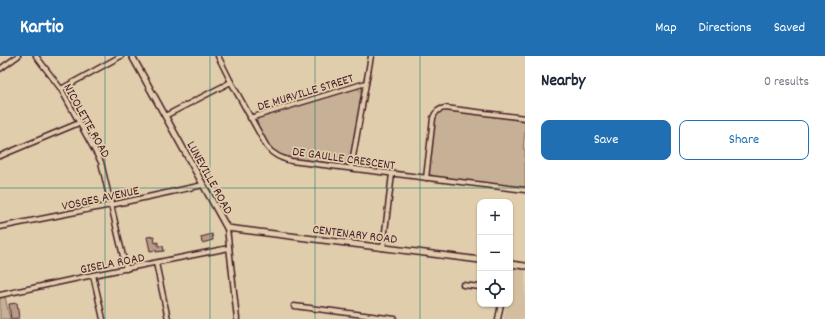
<!DOCTYPE html>
<meta charset="utf-8">
<style>
body{margin:0;font-family:Dekko,sans-serif;background:#f2f2f3;color:#1f2937}
.controls{position:absolute;right:12px;bottom:12px;display:grid;overflow:hidden;border-radius:8px;box-shadow:0 1px 3px #0004}
.controls button{width:36px;height:36px;display:grid;place-items:center;padding:0;border:0;border-bottom:1px solid #e0e1e3;background:#fff;color:#1f2937;font:20px sans-serif}
.list{margin:0;padding:0;list-style:none}
h2{display:flex;justify-content:space-between;align-items:center;height:52px;margin:0;padding:0 16px;font-size:17px}
h2 small{font-size:13px;font-weight:400;color:#747a83}
.actions{display:flex;gap:8px;padding:12px 16px}
.actions a{flex:1;padding:9px 0;border:1px solid #1f6fb2;border-radius:8px;text-align:center;font-size:14px;color:#1f6fb2}
.actions .main{background:#1f6fb2;color:#fff}
.icon{flex:none;width:22px;height:22px;fill:none;stroke:currentColor;stroke-width:2;stroke-linecap:round;stroke-linejoin:round}
.map{position:relative;flex:none;width:525px;height:263px;overflow:hidden}
header{display:flex;align-items:center;gap:24px;box-sizing:border-box;height:56px;padding:0 20px;background:#1f6fb2;color:#fff}
header strong{font-size:19px}
nav{display:flex;gap:22px;margin-inline-start:auto;font-size:14px}
main{display:flex}
aside{flex:1;background:#fff}
.map>svg:first-child{display:block}
.built{fill:#d3bea0}
.green{fill:#c7b196;stroke:#886860}
.building{fill:#b69c87;stroke:#4a1f2b}
.lines{fill:none;stroke-linecap:round;stroke-linejoin:round}
.minor-casing{stroke:#4a1f2b;stroke-width:7}
.tertiary-casing{stroke:#4a1f2b;stroke-width:8}
.minor{stroke:#dfcdab;stroke-width:4}
.tertiary{stroke:#dfcdab;stroke-width:5}
.grid{fill:none;stroke:#0f766e;stroke-width:1;stroke-opacity:0.55}
.labels{text-anchor:middle;stroke-width:3.5;stroke-linejoin:round;paint-order:stroke}
.street-label{font-size:13px;fill:#4a1f2b;stroke:#dfcdab}
</style>
<header>
<strong>Kartio</strong>
<nav><a>Map</a><a>Directions</a><a>Saved</a></nav>
</header>
<main>
<div class="map">
<svg width="525" height="263" viewBox="0 0 525 263">
<rect width="100%" height="100%" fill="#dfcdab"/>
<filter id="ink" filterUnits="userSpaceOnUse"><feTurbulence type="fractalNoise" baseFrequency=".025" numOctaves="2"/><feDisplacementMap in="SourceGraphic" scale="8" xChannelSelector="R" yChannelSelector="G"/><feConvolveMatrix kernelMatrix="1 2 1 2 8 2 1 2 1" color-interpolation-filters="sRGB"/></filter>
<g filter="url(#ink)">
<polygon class="built" points="511,212 525,214 525,263 504,263 506,248 510,248 510,218"/>
<g class="green">
<path d="M354 32C358 32 361 34 362 38L350 104 347 108 345 109 283 101 273 95 268 89 258 71 257 64 261 61Z"/>
<path d="M446 54 525 65V73L523 93H525V132L434 120 430 118 428 114 435 63C437 57 440 55 446 54Z"/>
<polygon points="5,241 10,263 0,263 0,242"/>
</g>
<g class="building">
<polygon points="212,178 213,184 202,187 201,181"/>
<polygon points="154,180 155,187 158,186 158,190 163,190 164,195 156,196 156,194 150,195 147,181"/>
<polygon points="17,247 19,262 11,263 9,248"/>
</g>
<g class="lines">
<g class="minor-casing">
<g id="minor">
<polyline points="36,0 61,33 101,106 126,213"/>
<path d="M218 0 231 26 267 91C273 99 281 102 291 105L525 134"/>
<polyline points="0,13 18,0"/>
<polyline points="61,33 121,0"/>
<polyline points="165,60 231,26"/>
<polyline points="250,62 366,27"/>
<polyline points="0,100 79,67"/>
<polyline points="351,112 371,0"/>
<path d="M426 122 433 62C435 56 438 53 445 52L525 62"/>
<polyline points="0,171 111,149 203,129"/>
<polyline points="227,172 237,263"/>
<polyline points="383,192 392,118"/>
<polyline points="156,207 168,263"/>
<polyline points="93,219 103,263"/>
<polyline points="463,229 480,231"/>
<polyline points="0,239 93,219 229,192"/>
<polyline points="294,250 395,263"/>
<polyline points="498,263 501,248"/>
</g>
</g>
<g class="tertiary-casing">
<g id="tertiary">
<polyline points="132,0 227,172 480,204"/>
<polyline points="510,208 525,210"/>
</g>
</g>
<use href="#minor" class="minor"/>
<use href="#tertiary" class="tertiary"/>
</g>
</g>
<path class="grid" d="M105 0V263M210 0V263M315 0V263M420 0V263M0 132H525"/>
<g class="labels">
<g class="street-label">
<text transform="translate(305 35) rotate(-17)" y="5">DE MURVILLE STREET</text>
<text transform="translate(88 64) rotate(61)" y="5">NICOLETTE ROAD</text>
<text transform="translate(344 101) rotate(8)" y="5">DE GAULLE CRESCENT</text>
<text transform="translate(211 121) rotate(61)" y="5">LUNEVILLE ROAD</text>
<text transform="translate(100 141) rotate(-12)" y="5">VOSGES AVENUE</text>
<text transform="translate(355 177) rotate(7)" y="5">CENTENARY ROAD</text>
<text transform="translate(112 206) rotate(-11)" y="5">GISELA ROAD</text>
</g>
</g>
</svg>
<div class="controls">
<button>+</button>
<button>−</button>
<button><svg class="icon" aria-label="locate" viewBox="0 0 24 24"><circle cx="12" cy="12" r="6"/><path d="M12 2v4M12 18v4M2 12h4M18 12h4"/></svg></button>
</div>
</div>
<aside>
<h2>Nearby<small>0 results</small></h2>
<ul class="list">
</ul>
<div class="actions"><a class="main">Save</a><a>Share</a></div>
</aside>
</main>
